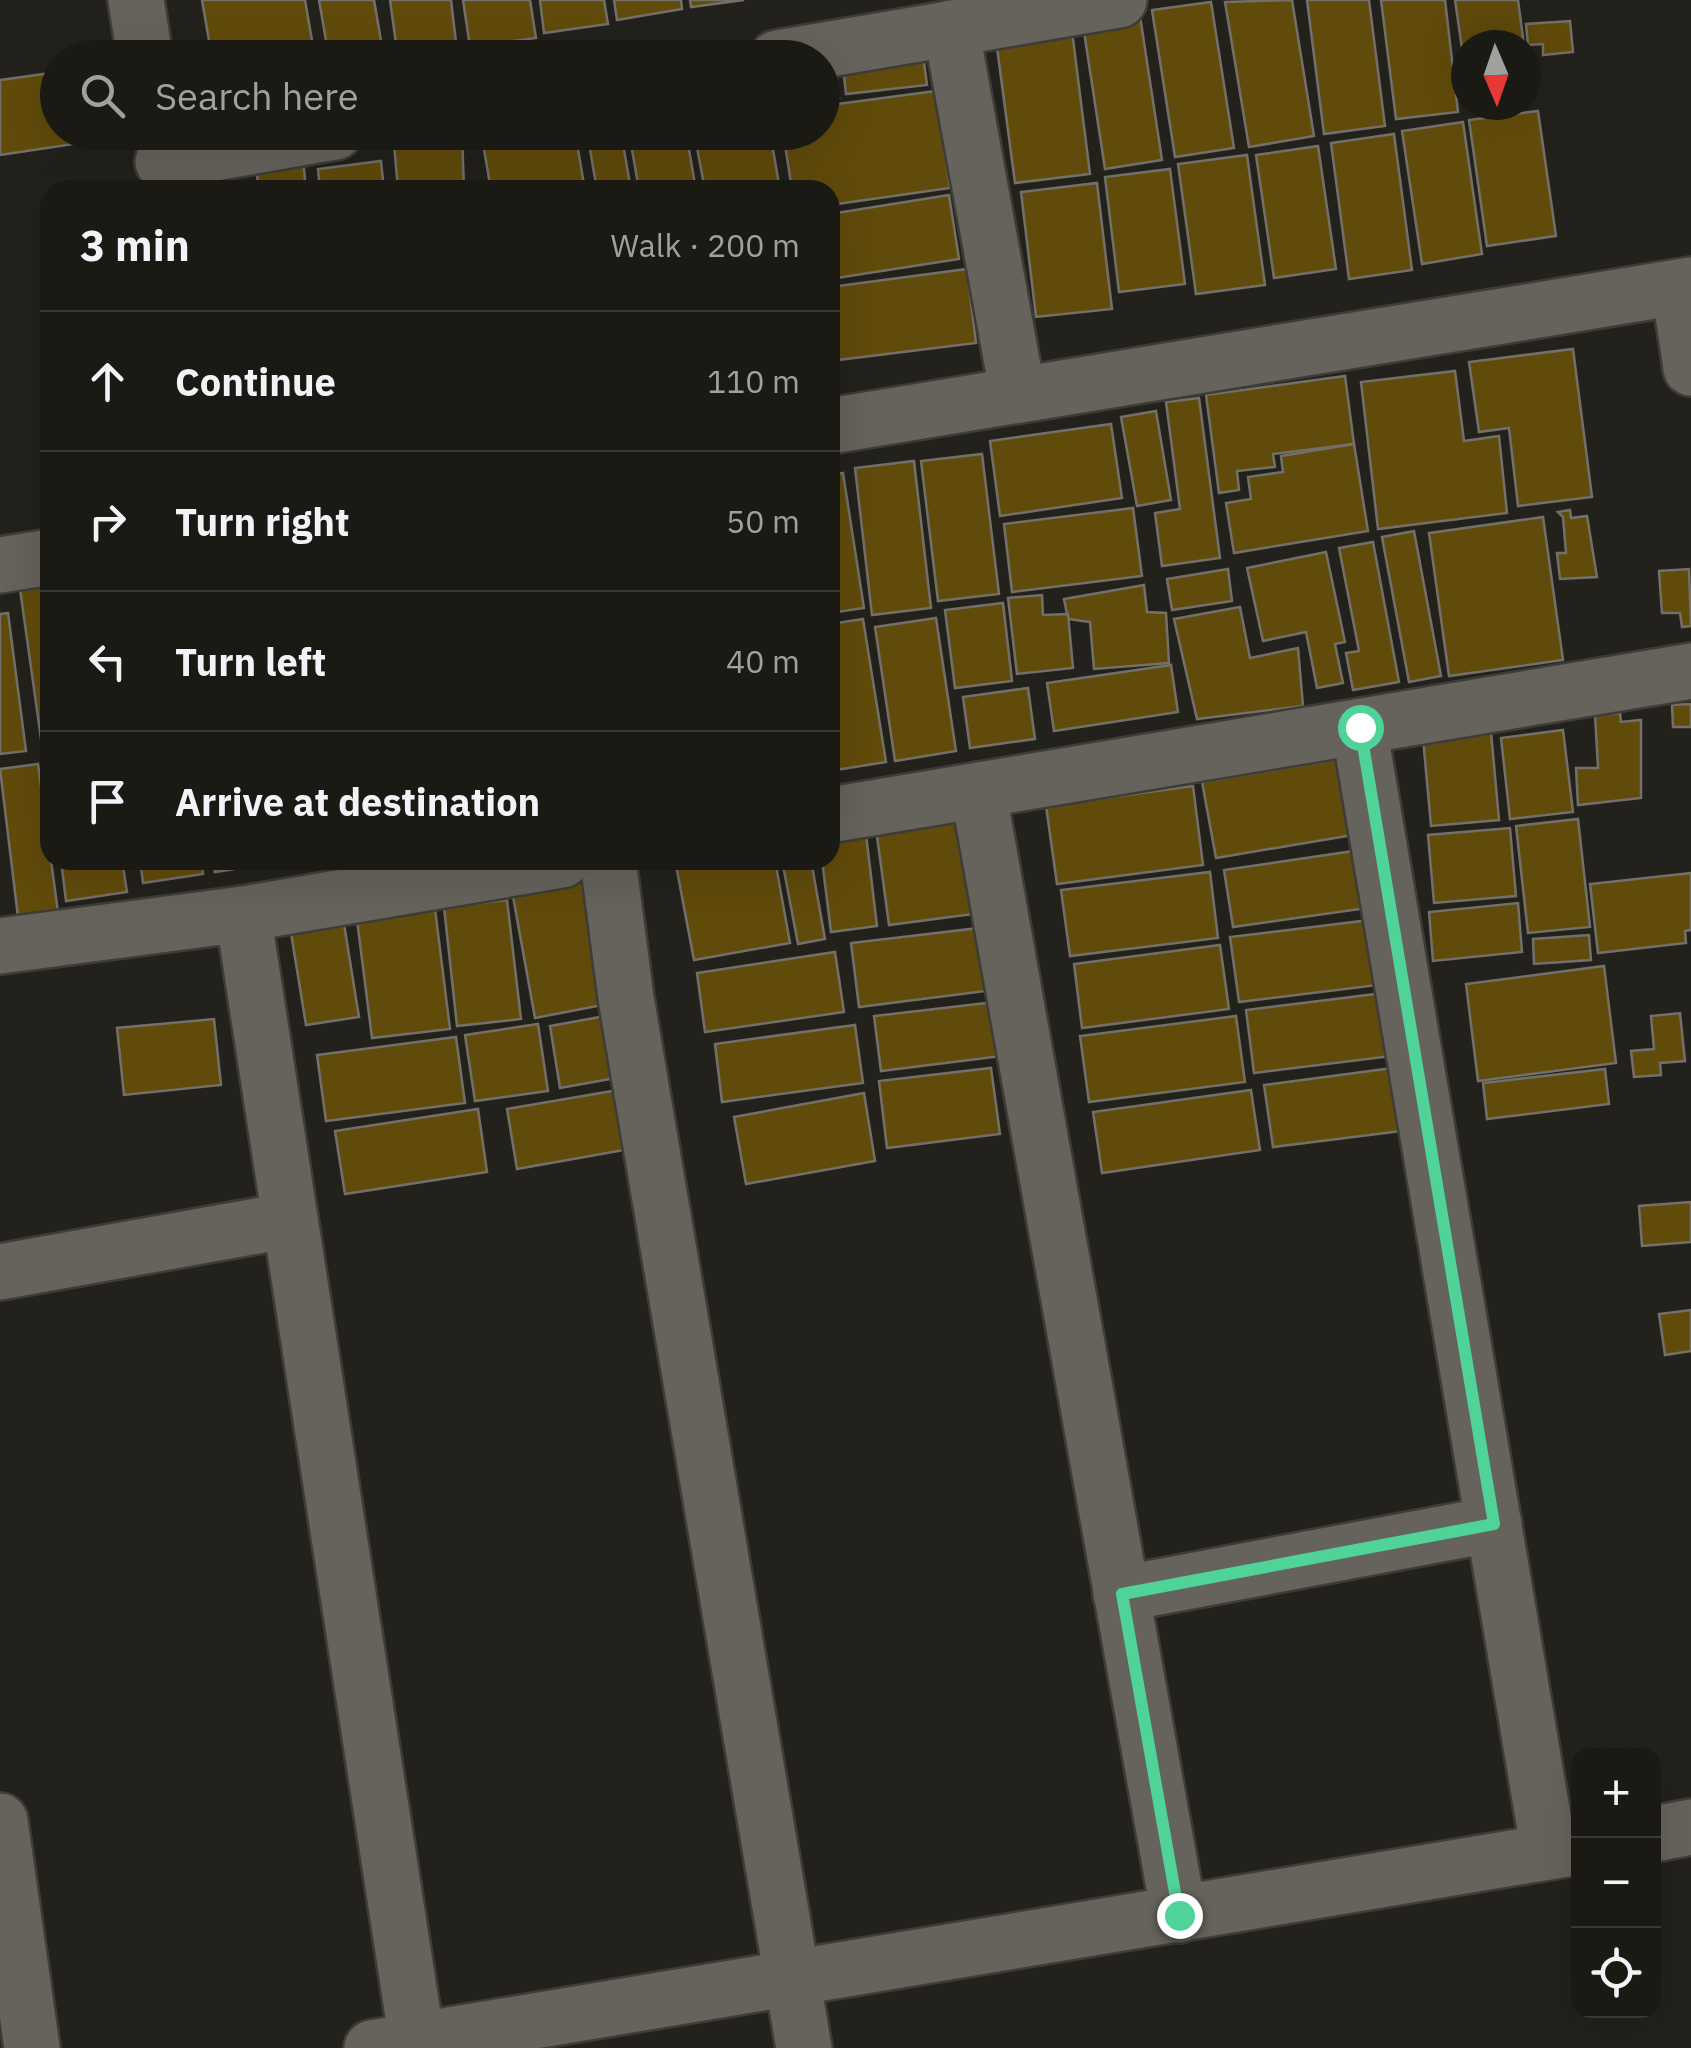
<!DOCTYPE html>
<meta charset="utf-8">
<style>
body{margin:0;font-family:"IBM Plex Sans",sans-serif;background:#272622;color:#f1f3f6}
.controls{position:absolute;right:30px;bottom:30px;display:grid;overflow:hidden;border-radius:20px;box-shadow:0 10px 40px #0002}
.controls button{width:90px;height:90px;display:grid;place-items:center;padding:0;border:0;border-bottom:2px solid #383834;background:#1a1914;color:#f1f3f6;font:50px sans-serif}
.compass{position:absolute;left:1451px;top:30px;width:90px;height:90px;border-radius:50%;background:#1a1914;box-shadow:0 10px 40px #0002;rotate:178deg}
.stop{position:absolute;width:30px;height:30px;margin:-22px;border:8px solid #4fd399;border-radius:50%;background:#fff}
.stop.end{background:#4fd399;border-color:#fff;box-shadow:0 2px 10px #0008}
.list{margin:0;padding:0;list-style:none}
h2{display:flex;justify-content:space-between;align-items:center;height:130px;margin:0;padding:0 40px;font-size:42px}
h2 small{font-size:32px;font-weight:400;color:#9fa0a0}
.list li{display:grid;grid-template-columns:65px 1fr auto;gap:30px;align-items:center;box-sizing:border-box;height:140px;padding:0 40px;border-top:2px solid #383834}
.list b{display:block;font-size:38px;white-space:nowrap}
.list em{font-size:32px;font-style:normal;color:#9fa0a0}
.icon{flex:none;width:55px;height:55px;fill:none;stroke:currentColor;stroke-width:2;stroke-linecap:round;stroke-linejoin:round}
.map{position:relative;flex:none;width:1691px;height:2048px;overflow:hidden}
.search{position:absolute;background:#1a1914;box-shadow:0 10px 40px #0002;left:40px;top:40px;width:800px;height:110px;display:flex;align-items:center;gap:25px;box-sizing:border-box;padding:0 35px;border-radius:55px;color:#9fa0a0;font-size:38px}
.panel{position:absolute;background:#1a1914;box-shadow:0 10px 40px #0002;left:40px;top:180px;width:800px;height:690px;border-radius:30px}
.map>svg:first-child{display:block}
.building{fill:#614b0b;stroke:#73706a;stroke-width:2.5}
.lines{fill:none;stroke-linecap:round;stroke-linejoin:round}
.minor-casing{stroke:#3e3c38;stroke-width:60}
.minor{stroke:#66635c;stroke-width:55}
.route{stroke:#4fd399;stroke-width:12}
</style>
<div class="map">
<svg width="1691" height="2048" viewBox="0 0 1691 2048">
<rect width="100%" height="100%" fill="#23211b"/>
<g class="building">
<polygon points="202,0 305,0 315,58 212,58"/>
<polygon points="319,0 374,0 384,58 329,58"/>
<polygon points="390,0 451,0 457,51 398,58"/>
<polygon points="463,0 530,0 536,38 470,47"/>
<polygon points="540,0 604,0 608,24 544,33"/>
<polygon points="614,0 681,0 682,9 617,20"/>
<polygon points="690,0 744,0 691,7"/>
<polygon points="1292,0 1314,136 1249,147 1225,2"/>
<polygon points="1307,0 1369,0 1385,126 1324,134"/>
<polygon points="1381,0 1445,0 1458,112 1396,119"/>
<polygon points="1455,0 1518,0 1524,45 1466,45 1466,76"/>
<polygon points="1211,2 1234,148 1175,157 1152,10"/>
<polygon points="1140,16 1162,160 1105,169 1083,25"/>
<polygon points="1570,21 1573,52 1543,55 1543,44 1528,45 1526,24"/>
<polygon points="1072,31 1090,174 1015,183 996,40"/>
<polygon points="922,47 927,85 846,94 842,57"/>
<polygon points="834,64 839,98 822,100 822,66"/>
<polygon points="58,72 58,132 85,132 87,142 0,155 0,80"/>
<polygon points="936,91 950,188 830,205 830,190 792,190 783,132 822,132 822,106"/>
<polygon points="1538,111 1556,236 1487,246 1469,120"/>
<polygon points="1463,122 1482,254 1422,264 1402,131"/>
<polygon points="393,132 462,132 464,190 398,190"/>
<polygon points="481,132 575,132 585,190 491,190"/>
<polygon points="587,132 621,132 631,190 597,190"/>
<polygon points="662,132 686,132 696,190 639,190 630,138"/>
<polygon points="694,132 770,132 780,190 705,190"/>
<polygon points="1394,134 1412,270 1349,279 1331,143"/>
<polygon points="1318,146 1336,269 1274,278 1256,155"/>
<polygon points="302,148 306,190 258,190 256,152"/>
<polygon points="1247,155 1265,285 1196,294 1178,164"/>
<polygon points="381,161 384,190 320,190 318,169"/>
<polygon points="1170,169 1185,284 1119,292 1105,177"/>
<polygon points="1097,183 1112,309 1036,317 1021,192"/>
<polygon points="949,195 959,259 830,279 830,214"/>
<polygon points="967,269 976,343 830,361 830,287"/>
<polygon points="1573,349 1592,497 1518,506 1509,428 1479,432 1469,362"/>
<polygon points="1455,371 1464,441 1499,436 1507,513 1378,529 1361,382"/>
<polygon points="1345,376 1354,444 1273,454 1275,467 1237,471 1239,490 1219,493 1206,395"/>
<polygon points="1199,398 1220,558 1162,566 1155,513 1180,509 1166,402"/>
<polygon points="1156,411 1171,500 1137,506 1121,417"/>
<polygon points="1111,424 1122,498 1000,516 990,441"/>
<polygon points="1354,444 1368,531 1234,553 1226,503 1251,499 1248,477 1283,472 1281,456"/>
<polygon points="982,454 999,594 938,601 921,461"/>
<polygon points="914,461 931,608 872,615 855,468"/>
<polygon points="843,473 864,608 830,613 830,475"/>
<polygon points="1133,508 1142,576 1012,592 1004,524"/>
<polygon points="1570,510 1571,518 1587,516 1597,577 1560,579 1557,553 1566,553 1563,517 1558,512"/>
<polygon points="1543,517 1563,660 1449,676 1429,533"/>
<polygon points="1414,531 1441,676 1409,682 1382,537"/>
<polygon points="1373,542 1399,682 1353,690 1346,653 1359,651 1339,548"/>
<polygon points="1326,552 1345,642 1335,644 1343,683 1317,688 1306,632 1263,641 1247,568"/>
<polygon points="1228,569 1232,601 1172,610 1167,579"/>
<polygon points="1689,569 1691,626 1682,627 1680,613 1662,613 1659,571"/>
<polygon points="50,585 50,745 42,746 20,589"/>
<polygon points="1144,585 1147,612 1166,613 1169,663 1094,669 1090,622 1068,619 1064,599"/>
<polygon points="1042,595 1043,615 1068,614 1073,668 1017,674 1008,598"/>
<polygon points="1003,603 1012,681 955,688 945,610"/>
<polygon points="1240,607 1250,658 1298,648 1303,706 1197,719 1174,619"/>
<polygon points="8,613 26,751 0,754 0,614"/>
<polygon points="936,618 956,751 895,761 875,627"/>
<polygon points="863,619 886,762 830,771 830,624"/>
<polygon points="1171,665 1178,712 1054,731 1047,683"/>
<polygon points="1028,688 1035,739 970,748 963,697"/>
<polygon points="1691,704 1691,727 1673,727 1672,705"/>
<polygon points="1620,713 1621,722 1641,720 1641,798 1578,805 1576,768 1598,768 1595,714"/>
<polygon points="1563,730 1573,812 1510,819 1501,738"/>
<polygon points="1491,732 1499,820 1431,826 1423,738"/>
<polygon points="1351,757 1365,833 1216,858 1202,782"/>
<polygon points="38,764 58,912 18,917 0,769"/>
<polygon points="1193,786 1203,865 1057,884 1046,806"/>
<polygon points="967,802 981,913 889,925 874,814"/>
<polygon points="1578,819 1590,927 1528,933 1516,826"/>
<polygon points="865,826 877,926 831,932 822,860 830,860 830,830"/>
<polygon points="1510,828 1516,896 1434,903 1428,835"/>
<polygon points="1367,849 1374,907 1233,927 1224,870"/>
<polygon points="61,860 122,860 127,892 66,901"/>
<polygon points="140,860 201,860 203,874 143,883"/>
<polygon points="213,860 287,860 287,861 215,872"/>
<polygon points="675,860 775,860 790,943 694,960"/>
<polygon points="782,860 811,860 825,939 798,944"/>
<polygon points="1210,872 1218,938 1070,956 1061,890"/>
<polygon points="1691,873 1691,930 1685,931 1686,943 1598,953 1590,884"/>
<polygon points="600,875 613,1003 535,1018 512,891"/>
<polygon points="507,900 521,1019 457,1026 444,907"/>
<polygon points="1518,903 1522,952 1433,961 1429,912"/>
<polygon points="435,909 450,1029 372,1038 357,920"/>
<polygon points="1370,920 1378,985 1239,1002 1230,937"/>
<polygon points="344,924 359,1017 306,1025 291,933"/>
<polygon points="979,928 986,991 859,1007 851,943"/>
<polygon points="1589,935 1591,960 1534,964 1533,939"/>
<polygon points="1220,945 1229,1009 1082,1028 1074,964"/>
<polygon points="835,952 844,1012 705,1032 697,973"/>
<polygon points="1604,966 1616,1063 1478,1081 1466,984"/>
<polygon points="1384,993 1392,1056 1254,1073 1246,1010"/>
<polygon points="1004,1001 1010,1055 881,1071 874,1016"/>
<polygon points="1680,1013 1685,1061 1660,1063 1661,1075 1634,1077 1631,1051 1654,1049 1651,1016"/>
<polygon points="616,1014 627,1076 560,1088 550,1026"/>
<polygon points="1236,1016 1245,1082 1089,1102 1080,1036"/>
<polygon points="214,1019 221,1085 124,1095 117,1028"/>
<polygon points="538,1024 548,1091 475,1101 465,1035"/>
<polygon points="855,1025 863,1083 722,1102 715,1044"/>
<polygon points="456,1037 465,1103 326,1121 317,1055"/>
<polygon points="991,1068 1000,1134 887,1148 879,1081"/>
<polygon points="1393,1068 1402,1131 1273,1147 1264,1085"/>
<polygon points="1605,1069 1609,1104 1487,1119 1483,1083"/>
<polygon points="630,1088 641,1147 517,1169 507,1109"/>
<polygon points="1251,1090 1260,1150 1102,1173 1093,1112"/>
<polygon points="864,1093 875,1161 746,1184 734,1117"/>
<polygon points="478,1109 487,1172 345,1194 335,1131"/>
<polygon points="1691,1202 1691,1242 1642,1246 1639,1206"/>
<polygon points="1691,1310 1691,1351 1665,1355 1659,1314"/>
</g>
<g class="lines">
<g class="minor-casing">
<g id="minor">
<polyline points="136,0 145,58"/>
<polyline points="951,28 1018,395"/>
<polyline points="777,58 1119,0"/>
<polyline points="163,162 335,132"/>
<polyline points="1679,287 1691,368"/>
<polyline points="830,426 1691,285"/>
<polyline points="0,565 50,557"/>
<polyline points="1359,727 1549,1852"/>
<polyline points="978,790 1179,1915"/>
<polyline points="830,815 1691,671"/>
<polyline points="608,860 626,998 804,2048"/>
<polyline points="243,914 417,2041"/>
<polyline points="0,946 243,914 562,860"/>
<polyline points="0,1272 290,1220"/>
<polyline points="1121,1594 1494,1524"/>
<polyline points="0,1821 32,2048"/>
<polyline points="1654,1834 1691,1827"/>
<polyline points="372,2048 1578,1847"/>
</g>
</g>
<use href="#minor" class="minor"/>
</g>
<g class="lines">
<polyline class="route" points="1179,1915 1122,1594 1494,1524 1360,727"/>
</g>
</svg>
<div class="controls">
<button>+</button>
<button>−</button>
<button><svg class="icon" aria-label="locate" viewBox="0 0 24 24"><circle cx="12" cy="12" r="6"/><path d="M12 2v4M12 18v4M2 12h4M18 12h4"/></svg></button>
</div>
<svg class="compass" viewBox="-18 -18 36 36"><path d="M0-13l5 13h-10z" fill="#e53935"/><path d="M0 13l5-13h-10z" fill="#9fa0a0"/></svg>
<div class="stop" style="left:1360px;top:727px"></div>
<div class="stop end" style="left:1179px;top:1915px"></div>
<div class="search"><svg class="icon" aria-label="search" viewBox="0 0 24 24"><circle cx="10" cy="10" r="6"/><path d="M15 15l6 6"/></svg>Search here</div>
<section class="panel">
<h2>3 min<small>Walk · 200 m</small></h2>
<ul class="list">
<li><svg class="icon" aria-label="ahead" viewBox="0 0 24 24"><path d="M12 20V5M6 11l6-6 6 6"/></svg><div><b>Continue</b></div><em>110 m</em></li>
<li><svg class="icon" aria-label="right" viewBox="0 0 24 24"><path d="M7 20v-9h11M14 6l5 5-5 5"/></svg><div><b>Turn right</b></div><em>50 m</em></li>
<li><svg class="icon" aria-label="left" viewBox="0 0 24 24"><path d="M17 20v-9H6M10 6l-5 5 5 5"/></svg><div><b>Turn left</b></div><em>40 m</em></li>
<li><svg class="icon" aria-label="arrive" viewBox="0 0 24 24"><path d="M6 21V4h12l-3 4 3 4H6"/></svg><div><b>Arrive at destination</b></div></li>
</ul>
</section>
</div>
